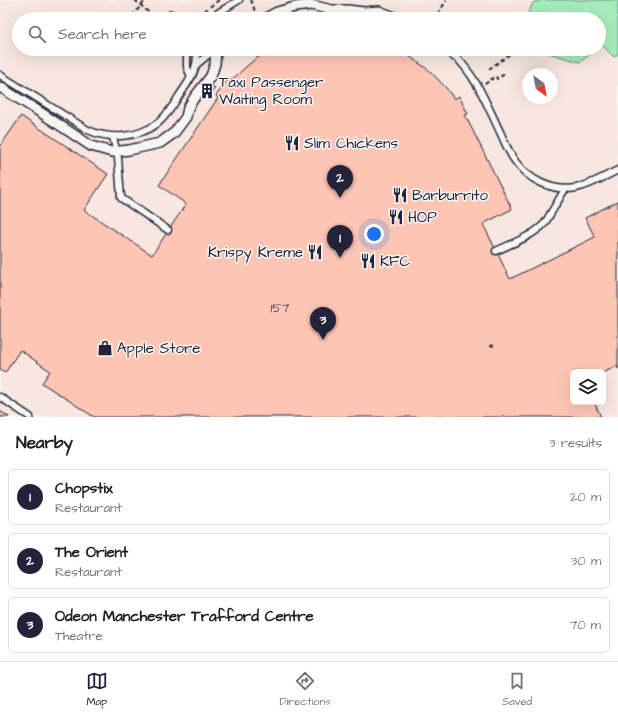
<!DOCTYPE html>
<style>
body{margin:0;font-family:"Architects Daughter",sans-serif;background:#f2f2f2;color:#202124}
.controls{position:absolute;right:12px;bottom:12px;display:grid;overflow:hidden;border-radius:6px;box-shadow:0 4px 16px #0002}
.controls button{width:36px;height:36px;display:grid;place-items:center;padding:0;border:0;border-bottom:1px solid #e0e0e0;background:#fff;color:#202124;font:20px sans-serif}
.compass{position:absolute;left:522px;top:68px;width:36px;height:36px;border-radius:50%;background:#fff;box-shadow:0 4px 16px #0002;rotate:148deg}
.you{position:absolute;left:374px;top:234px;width:14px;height:14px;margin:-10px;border:3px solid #fff;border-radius:50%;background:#1a73e8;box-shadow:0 0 0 6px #1a73e833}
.badge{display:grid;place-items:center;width:26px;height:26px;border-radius:50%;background:#22223b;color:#fff;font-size:13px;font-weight:700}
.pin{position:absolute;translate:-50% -33px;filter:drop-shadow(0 1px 2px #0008)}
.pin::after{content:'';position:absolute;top:21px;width:14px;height:12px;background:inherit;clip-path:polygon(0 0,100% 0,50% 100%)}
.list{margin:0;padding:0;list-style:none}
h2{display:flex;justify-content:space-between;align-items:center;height:52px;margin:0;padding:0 16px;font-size:17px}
h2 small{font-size:13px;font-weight:400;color:#757577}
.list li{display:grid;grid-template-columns:26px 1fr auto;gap:12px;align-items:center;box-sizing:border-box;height:56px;margin:0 8px 8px;padding:0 8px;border:1px solid #e0e0e0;border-radius:6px}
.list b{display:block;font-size:15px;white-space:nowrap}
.list p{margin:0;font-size:13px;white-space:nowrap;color:#757577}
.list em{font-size:13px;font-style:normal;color:#757577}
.icon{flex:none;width:22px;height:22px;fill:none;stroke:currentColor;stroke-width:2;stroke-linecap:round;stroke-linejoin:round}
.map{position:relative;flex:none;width:618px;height:417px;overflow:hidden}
.search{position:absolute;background:#fff;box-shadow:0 4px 16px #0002;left:12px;right:12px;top:12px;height:44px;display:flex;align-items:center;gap:10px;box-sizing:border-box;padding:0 14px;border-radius:22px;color:#757577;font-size:15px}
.sheet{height:244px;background:#fff}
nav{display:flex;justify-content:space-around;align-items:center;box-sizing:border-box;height:56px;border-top:1px solid #e0e0e0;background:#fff;font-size:11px;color:#757577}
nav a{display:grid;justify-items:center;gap:2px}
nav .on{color:#22223b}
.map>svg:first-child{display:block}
.built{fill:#f8e7e0;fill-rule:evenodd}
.green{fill:#a4ecba;stroke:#63877a}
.building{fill:#fec5b5;stroke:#22223b}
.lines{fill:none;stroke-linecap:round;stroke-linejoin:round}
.service-casing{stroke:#22223b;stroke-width:9}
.pedestrian-casing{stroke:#22223b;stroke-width:12}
.path{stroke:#22223b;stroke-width:2;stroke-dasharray:4 3;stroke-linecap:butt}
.service{stroke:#f6f6f2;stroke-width:6}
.pedestrian{stroke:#f6f6f2;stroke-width:9}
.labels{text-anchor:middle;stroke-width:3;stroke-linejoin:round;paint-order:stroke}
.number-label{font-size:13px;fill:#594b5a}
.poi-label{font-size:15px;fill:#22223b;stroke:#f6f6f2;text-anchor:start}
</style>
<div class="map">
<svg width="618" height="417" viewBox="0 0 618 417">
<rect width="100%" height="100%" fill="#f6f6f2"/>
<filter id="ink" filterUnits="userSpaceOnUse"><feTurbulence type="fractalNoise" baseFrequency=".025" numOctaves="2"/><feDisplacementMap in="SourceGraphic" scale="8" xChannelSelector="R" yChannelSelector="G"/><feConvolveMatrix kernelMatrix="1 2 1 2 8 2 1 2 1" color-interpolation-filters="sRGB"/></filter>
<g filter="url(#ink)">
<path class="built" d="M0 0H618V417H0ZM19 19H599V49H19ZM528 74H552V98H528ZM573 372H603V402H573Z"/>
<g class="green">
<polygon points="542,0 618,0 618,54 614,57 602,45 599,47 599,19 525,19 533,3"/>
<polygon points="545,49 597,49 580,62 548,53"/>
</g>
<g class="building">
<polygon points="338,16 354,18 361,19 327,19 327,17"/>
<polygon points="272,49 396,49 409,56 430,71 447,89 454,99 459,96 468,114 465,115 512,209 483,224 510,279 595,237 585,218 618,201 618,369 617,366 603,373 603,372 573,372 573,402 594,402 601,417 94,417 42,383 50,371 20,350 5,373 0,370 0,144 1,145 21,116 108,174 84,210 152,255 186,204 159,185 218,98 216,96 227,80 229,82 255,59"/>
<polygon points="208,83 215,88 207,99 200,94"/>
<polygon points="0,411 9,417 0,417"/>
</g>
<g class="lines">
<g class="service-casing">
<g id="service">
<polyline points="171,14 173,19"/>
<polyline points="210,19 221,11 239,0"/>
<polyline points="187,49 187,67 191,77"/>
<path d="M455 56C477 77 488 107 501 134 505 143 509 153 515 161 528 180 553 192 576 188 591 185 605 176 618 170"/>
<polyline points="196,65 215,49"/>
<path d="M0 75 88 130C110 140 138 138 158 123 166 116 173 106 179 96 185 87 194 76 196 64 197 59 197 54 197 49"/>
<polyline points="113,137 118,158 121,198 168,230"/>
<path d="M496 251C513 243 533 236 545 223L565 189"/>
<polyline points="0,397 30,417"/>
</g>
</g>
<g class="pedestrian-casing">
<g id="pedestrian">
<polyline points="264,19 277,12 295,7 311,5 332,10 347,10 364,12 379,11 400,19"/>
<polyline points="447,49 455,56"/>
<polyline points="0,87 43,114 91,146 112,152 129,150 160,143 174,133 186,117 188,108 194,98 211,76 215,64 216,49"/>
</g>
</g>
<g class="path">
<polyline points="135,0 156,19"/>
<polyline points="251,0 256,14"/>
<polyline points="132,16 146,0"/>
<polyline points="193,19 219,0"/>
<polyline points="434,19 447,0"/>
<polyline points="489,69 517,49"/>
<polyline points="485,84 496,76 497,79 506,73"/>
<polyline points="490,346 497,345"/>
</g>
<use href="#service" class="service"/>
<use href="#pedestrian" class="pedestrian"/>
</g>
</g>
<defs>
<g id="building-bare" transform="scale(1.2)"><path d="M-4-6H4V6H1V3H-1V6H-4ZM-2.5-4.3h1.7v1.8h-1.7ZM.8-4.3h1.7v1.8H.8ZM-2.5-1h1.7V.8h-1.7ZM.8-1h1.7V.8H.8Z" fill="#22223b" stroke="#f6f6f2" stroke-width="2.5" paint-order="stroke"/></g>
<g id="restaurant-bare" transform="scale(1.2)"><path d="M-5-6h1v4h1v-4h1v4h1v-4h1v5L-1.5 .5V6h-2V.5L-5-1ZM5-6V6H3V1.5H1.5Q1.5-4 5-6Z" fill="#22223b" stroke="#f6f6f2" stroke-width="2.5" paint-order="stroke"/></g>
<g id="shop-bare" transform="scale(1.2)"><path d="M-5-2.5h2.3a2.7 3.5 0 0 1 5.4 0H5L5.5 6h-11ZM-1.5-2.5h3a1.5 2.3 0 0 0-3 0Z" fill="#22223b" stroke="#f6f6f2" stroke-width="2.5" paint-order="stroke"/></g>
</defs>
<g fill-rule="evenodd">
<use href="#building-bare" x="207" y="91"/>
<use href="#restaurant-bare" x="292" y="143"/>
<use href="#restaurant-bare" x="400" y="195"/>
<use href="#restaurant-bare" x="396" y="217"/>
<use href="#restaurant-bare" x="315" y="252"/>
<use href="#restaurant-bare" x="368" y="261"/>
<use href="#shop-bare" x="105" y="348"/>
</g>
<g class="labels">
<g class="number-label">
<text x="280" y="312">157</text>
</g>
<g class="poi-label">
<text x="219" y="87">Taxi Passenger<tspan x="219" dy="17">Waiting Room</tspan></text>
<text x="304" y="148">Slim Chickens</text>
<text x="412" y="200">Barburrito</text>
<text x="408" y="222">HOP</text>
<text x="303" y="257" text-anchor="end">Krispy Kreme</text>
<text x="380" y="266">KFC</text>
<text x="117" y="353">Apple Store</text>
</g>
</g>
</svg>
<div class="controls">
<button><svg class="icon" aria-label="layers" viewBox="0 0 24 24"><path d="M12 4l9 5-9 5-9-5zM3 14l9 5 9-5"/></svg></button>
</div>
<svg class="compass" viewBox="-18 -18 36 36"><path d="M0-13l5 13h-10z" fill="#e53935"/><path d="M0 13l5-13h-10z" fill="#757577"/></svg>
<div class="you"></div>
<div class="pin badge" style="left:340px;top:258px">1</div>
<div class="pin badge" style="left:340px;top:198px">2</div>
<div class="pin badge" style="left:323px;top:340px">3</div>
<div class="search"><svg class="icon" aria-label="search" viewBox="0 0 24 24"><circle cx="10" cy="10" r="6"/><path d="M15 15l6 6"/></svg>Search here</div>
</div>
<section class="sheet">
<h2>Nearby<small>3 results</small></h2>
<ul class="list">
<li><span class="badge">1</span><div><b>Chopstix</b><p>Restaurant</p></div><em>20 m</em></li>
<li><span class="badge">2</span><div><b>The Orient</b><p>Restaurant</p></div><em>30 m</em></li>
<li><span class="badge">3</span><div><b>Odeon Manchester Trafford Centre</b><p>Theatre</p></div><em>70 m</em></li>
</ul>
</section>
<nav>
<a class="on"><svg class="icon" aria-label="map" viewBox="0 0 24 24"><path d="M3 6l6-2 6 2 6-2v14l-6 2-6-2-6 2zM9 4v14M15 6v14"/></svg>Map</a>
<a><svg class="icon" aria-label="directions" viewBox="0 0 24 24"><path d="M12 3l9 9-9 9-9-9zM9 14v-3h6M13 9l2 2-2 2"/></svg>Directions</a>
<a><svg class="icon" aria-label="saved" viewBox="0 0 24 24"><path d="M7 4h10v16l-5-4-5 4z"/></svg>Saved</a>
</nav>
